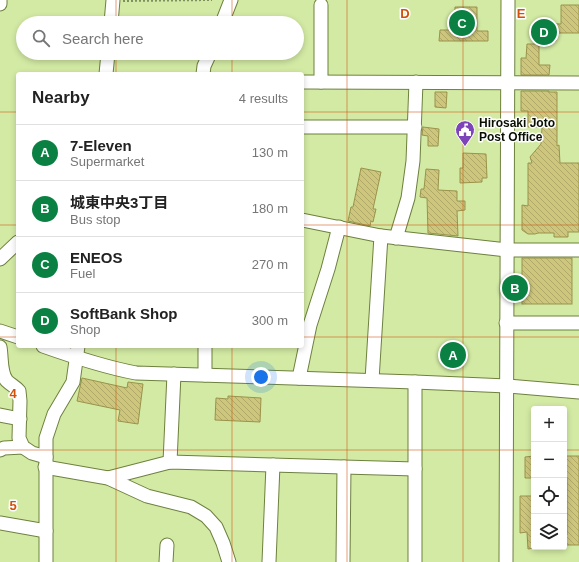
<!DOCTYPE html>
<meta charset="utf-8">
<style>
body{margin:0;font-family:Helvetica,"Noto Sans JP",sans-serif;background:#f6f6f6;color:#222}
.controls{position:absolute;right:12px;bottom:12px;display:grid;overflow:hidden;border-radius:4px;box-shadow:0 2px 6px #0003}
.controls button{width:36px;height:36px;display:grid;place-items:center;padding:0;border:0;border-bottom:1px solid #e0e0e0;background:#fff;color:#222;font:20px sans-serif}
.you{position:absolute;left:261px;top:377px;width:14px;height:14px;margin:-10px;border:3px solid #fff;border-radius:50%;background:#1a73e8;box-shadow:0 0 0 6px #1a73e833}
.badge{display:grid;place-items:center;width:26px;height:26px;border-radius:50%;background:#0b8043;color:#fff;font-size:13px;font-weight:700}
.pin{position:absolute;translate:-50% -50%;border:2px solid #fff;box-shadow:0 1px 4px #0006}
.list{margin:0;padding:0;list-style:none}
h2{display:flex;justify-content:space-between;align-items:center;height:52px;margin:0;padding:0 16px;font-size:17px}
h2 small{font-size:13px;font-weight:400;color:#767676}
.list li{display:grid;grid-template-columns:26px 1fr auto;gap:12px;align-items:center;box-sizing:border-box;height:56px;padding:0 16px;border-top:1px solid #e0e0e0}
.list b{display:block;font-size:15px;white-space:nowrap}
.list p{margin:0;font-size:13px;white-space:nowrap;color:#767676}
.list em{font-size:13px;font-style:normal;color:#767676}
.icon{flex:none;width:22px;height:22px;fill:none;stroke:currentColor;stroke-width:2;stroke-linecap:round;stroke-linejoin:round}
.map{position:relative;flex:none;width:579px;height:562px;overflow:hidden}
.search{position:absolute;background:#fff;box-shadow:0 2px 6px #0003;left:16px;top:16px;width:288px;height:44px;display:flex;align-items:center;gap:10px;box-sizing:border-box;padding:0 14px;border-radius:22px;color:#767676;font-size:15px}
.panel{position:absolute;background:#fff;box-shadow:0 2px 6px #0003;left:16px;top:72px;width:288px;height:276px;border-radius:4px}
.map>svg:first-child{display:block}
.building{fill:url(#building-back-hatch);stroke:#9a934a}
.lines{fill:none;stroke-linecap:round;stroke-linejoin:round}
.minor-casing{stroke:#6d813e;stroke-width:15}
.path{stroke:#7e8f60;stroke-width:2;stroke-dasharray:2 2;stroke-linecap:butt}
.minor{stroke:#fff;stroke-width:13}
.grid{fill:none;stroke:#d2520b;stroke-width:1;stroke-opacity:0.55}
.labels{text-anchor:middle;stroke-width:3;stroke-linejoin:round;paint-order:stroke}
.poi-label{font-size:12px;font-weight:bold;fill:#080f00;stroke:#fff;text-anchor:start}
.grid-label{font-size:13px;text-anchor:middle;font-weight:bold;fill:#d2520b;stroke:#fff;stroke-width:3;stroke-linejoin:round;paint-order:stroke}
</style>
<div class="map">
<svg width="579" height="562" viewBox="0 0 579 562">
<defs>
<pattern id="building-back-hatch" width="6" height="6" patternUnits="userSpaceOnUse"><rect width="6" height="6" fill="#cdc67c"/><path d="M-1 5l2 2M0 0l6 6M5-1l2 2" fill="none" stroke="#afa969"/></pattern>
</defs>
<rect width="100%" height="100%" fill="#d3eaa4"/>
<g class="building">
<polygon points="561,5 579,5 579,33 556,33 556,41 532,40 533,23 561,24"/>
<polygon points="455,7 477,7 477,31 488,31 488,41 439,41 440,30 455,30"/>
<polygon points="527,44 539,44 539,65 550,65 549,75 521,75 521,58 526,58"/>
<polygon points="521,91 549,91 549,92 557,92 557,146 559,145 560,163 579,163 579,232 568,232 568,237 554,237 554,233 538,233 535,234 528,234 522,230 522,205 528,206 528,163 532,163 530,157 541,144 542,127 528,127 528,111 521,111"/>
<polygon points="435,92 447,92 446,108 435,107"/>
<polygon points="423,127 439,129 438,146 428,146 428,136 422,135"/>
<polygon points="463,153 486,154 487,178 482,178 482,182 460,183 460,168 463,168"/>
<polygon points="361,168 381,172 373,209 376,209 373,222 371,221 370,226 348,221 351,207 353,207"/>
<polygon points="426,169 439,170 438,190 457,191 457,201 465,201 465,210 457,211 458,236 428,233 427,198 420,197 421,189 424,189"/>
<rect x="522" y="258" width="50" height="46"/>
<polygon points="82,378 127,388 128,382 143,384 138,424 118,421 120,410 77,401"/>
<polygon points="228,396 261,398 260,422 215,420 216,398 228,399"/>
<polygon points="534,456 534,478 525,478 525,457"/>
<polygon points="564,456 579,456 579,545 564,545 564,535 567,535 567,478 564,478"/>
<polygon points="520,496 534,496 534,548 528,549 527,532 520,533"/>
</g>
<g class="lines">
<g class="minor-casing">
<g id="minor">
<polyline points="0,4 0,0"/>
<polyline points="111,23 113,0"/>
<polyline points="222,23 231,0"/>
<polyline points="106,74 108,53"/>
<polyline points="203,74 204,66 210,53"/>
<polyline points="302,82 579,83"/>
<polyline points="321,82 321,5"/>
<polyline points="302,127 415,127"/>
<polyline points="302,220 381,236 507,250 579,250"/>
<polyline points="396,238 408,198 413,161 416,82"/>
<polyline points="0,259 18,242"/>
<polyline points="506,323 579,323"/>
<polyline points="0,331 18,337"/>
<path d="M43 346C74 357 104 367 136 373L415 382 507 386 579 392"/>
<path d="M0 347C2 358 0 373 7 381 11 385 16 387 19 391L20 401 19 438 23 447 32 453 46 457"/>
<polyline points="205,375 205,346"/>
<polyline points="299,378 310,325 328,269 339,227"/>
<polyline points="372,380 381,236"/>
<polyline points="415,382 415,562"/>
<polyline points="0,415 20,419"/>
<polyline points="0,450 4,448 23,447"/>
<polyline points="170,462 174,374"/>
<polyline points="45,467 108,478 147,496 191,507 206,516 216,527 223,543 229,562"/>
<polyline points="108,478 170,462 415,469"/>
<polyline points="0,523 46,531"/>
<polyline points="46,562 46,438 54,414 73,382 78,346"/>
<polyline points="166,562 167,545"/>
<polyline points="269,562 273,465"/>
<polyline points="343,562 344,467"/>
<polyline points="506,562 508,0"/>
</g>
</g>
<polyline class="path" points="123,1 212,0"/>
<use href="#minor" class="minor"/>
</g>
<path class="grid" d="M116 0V23M232 0V23M347 0V562M463 0V562M116 53V74M232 53V74M0 112H18M302 112H579M0 225H18M302 225H579M0 337H18M302 337H579M116 346V562M232 346V562M0 450H534M564 450H579"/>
<defs>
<g id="civic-pin" transform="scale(1)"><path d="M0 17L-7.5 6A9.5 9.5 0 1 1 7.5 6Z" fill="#7d43b9" stroke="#fff"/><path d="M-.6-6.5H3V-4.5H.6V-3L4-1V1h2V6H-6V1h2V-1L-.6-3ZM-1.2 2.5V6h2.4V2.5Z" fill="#fff"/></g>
</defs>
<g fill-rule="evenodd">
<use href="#civic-pin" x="465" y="130"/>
</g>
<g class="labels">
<g class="poi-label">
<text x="479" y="127">Hirosaki Joto<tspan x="479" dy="14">Post Office</tspan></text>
</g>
</g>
<g class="grid-label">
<text x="405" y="18">D</text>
<text x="521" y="18">E</text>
<text x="13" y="398">4</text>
<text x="13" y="510">5</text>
</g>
</svg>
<div class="controls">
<button>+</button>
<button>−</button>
<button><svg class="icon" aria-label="locate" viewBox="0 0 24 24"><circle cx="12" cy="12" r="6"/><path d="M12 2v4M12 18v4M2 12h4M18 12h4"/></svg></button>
<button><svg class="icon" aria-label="layers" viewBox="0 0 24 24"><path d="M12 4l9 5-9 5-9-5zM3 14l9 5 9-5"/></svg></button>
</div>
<div class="you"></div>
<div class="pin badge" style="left:453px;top:355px">A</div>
<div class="pin badge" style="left:515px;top:288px">B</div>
<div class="pin badge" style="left:462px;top:23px">C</div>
<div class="pin badge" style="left:544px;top:32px">D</div>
<div class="search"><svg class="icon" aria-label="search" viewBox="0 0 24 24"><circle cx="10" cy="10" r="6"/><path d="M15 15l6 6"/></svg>Search here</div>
<section class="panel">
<h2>Nearby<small>4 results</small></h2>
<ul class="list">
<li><span class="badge">A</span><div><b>7-Eleven</b><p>Supermarket</p></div><em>130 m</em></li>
<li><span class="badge">B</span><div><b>城東中央3丁目</b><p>Bus stop</p></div><em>180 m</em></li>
<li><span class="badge">C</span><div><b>ENEOS</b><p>Fuel</p></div><em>270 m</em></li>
<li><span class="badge">D</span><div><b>SoftBank Shop</b><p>Shop</p></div><em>300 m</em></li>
</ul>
</section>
</div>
